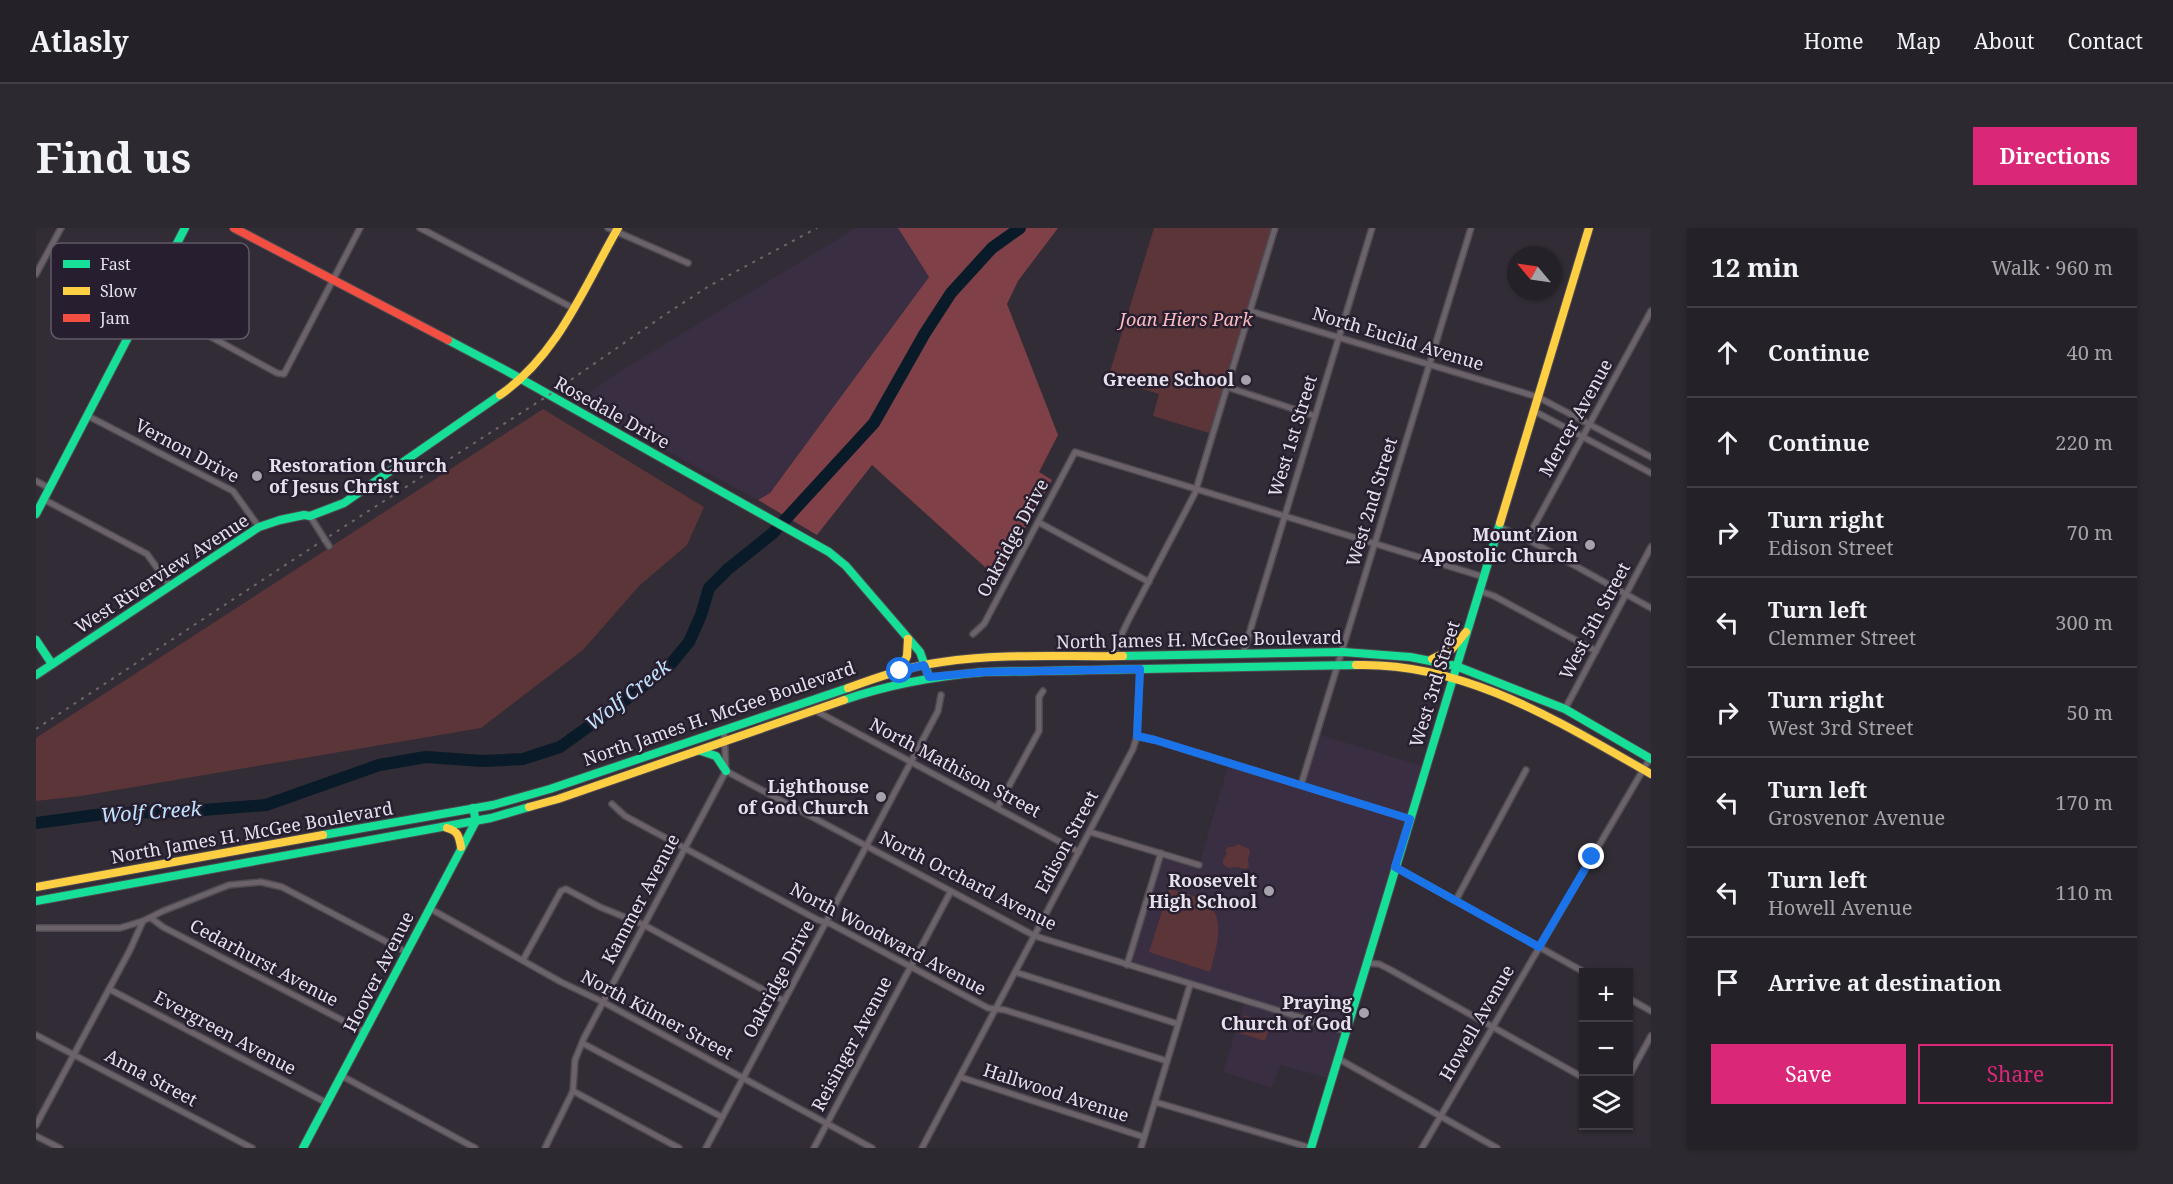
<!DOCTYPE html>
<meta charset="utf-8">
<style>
body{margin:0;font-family:"Noto Serif",serif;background:#2d2930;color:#f1f3f6}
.controls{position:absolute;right:18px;bottom:18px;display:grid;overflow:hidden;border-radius:0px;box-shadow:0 2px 4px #0004}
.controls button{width:54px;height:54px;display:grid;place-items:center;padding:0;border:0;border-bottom:2px solid #423e45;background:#252128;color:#f1f3f6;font:30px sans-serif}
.compass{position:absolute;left:1471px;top:18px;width:54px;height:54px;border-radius:50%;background:#252128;box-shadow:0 2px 4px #0004;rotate:299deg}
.stop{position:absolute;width:18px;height:18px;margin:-14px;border:4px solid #1a73e8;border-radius:50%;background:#fff}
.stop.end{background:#1a73e8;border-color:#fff;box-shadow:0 2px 6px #0008}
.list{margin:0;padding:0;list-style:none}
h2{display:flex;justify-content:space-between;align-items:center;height:78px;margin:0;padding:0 24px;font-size:26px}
h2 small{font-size:20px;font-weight:400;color:#a3a3a8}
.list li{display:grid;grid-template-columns:39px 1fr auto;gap:18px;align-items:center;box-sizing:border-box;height:90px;padding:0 24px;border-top:2px solid #423e45}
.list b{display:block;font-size:22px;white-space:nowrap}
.list p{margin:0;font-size:20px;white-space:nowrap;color:#a3a3a8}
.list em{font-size:20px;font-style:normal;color:#a3a3a8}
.actions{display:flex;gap:12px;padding:18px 24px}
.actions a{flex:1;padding:14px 0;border:2px solid #db2777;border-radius:0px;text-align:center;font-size:21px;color:#db2777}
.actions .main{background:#db2777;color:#fff}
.icon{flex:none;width:33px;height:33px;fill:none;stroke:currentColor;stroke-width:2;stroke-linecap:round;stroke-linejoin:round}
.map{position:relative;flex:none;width:1615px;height:920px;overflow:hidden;border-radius:0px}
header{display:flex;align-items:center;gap:36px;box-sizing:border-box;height:84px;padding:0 30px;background:#252128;border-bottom:2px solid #423e45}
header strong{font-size:28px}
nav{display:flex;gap:33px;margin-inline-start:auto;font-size:21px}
.intro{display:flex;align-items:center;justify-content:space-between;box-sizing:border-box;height:144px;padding:0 36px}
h1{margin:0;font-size:42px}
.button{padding:15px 27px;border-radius:0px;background:#db2777;color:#fff;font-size:21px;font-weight:700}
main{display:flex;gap:36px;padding:0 36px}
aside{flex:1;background:#252128;border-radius:0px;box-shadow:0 2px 4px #0004}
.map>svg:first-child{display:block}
.built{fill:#392e42}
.green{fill:#5b3538}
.forest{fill:#7f4047}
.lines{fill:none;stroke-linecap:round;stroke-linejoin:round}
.river{stroke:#091b28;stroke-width:12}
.street-casing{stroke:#4e4a51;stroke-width:8}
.fast-casing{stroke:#4e4a51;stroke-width:10}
.slow-casing{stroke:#4e4a51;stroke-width:10}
.jam-casing{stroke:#4e4a51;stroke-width:10}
.street{stroke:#6c6269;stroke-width:5}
.fast{stroke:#16e098;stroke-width:8}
.slow{stroke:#ffcf43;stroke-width:8}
.jam{stroke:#f24e42;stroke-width:8}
.rail{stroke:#6e686e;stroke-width:2;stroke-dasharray:3 6;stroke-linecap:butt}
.route{stroke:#1a73e8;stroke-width:8}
.poi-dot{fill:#a7a1ab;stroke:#271f2f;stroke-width:2}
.labels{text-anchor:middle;stroke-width:5;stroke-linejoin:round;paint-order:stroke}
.park-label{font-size:18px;font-style:italic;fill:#fdbabe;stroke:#271f2f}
.street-label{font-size:18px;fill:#e6e0eb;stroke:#271f2f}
.poi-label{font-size:18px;font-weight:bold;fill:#e6e0eb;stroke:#271f2f;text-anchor:end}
.water-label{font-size:20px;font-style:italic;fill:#c1e3fe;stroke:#271f2f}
.key{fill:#271f2f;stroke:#605967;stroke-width:1.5}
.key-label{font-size:16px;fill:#e6e0eb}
</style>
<header>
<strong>Atlasly</strong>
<nav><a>Home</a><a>Map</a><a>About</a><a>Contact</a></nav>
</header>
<div class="intro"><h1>Find us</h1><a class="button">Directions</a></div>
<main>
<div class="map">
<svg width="1615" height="920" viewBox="0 0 1615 920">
<rect width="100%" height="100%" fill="#312c35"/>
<g class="built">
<polygon points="820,0 862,0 893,49 734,265 722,272 540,174 581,145"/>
<polygon points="1281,506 1390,539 1295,851 1244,837 1236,860 1187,844 1209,772 1092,737 1125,625 1163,637 1193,534 1265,556"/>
</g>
<g class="green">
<polygon points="1118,0 1239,0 1176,206 1117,188 1123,166 1072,150"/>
<polygon points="507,181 668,279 651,317 603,358 547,422 445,500 45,568 0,573 0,510"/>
<polygon points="1202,616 1213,621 1214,624 1212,632 1213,639 1210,641 1199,639 1192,640 1187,636 1187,631 1191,626 1189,622 1192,619 1198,619"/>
<path d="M1133 661C1190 673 1188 694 1174 744L1113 724Z"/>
<polygon points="1208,787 1235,795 1229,813 1203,805"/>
</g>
<polygon class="forest" points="862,0 1022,0 982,53 971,76 1022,207 1003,244 1016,252 961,350 836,237 781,307 722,272 734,265 893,49"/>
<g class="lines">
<polyline class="river" points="0,595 67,586 167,582 230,577 343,537 390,529 447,533 487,531 524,519 588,473 634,437 653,414 665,387 673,360 692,341 737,305 838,195 889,105 915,65 956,20 984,0"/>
<g class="street-casing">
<g id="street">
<polyline points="384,0 539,81"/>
<polyline points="572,0 652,35"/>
<polyline points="0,46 25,0"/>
<polyline points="111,74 241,145 248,146 324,0"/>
<polyline points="1214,83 1502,169 1615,229"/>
<polyline points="1191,159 1279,188"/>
<polyline points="1498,183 1615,245"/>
<polyline points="52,188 197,263 223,299"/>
<polyline points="0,253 13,260"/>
<polyline points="7,271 111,326 134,358"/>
<polyline points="274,288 293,318"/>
<polyline points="1002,294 1113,354"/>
<polyline points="1463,299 1491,311 1615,380"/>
<polyline points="1491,311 1615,83"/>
<polyline points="1444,363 1458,368 1560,423"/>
<polyline points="937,406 948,396 1039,224 1448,349"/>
<polyline points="1207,426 1336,0"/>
<polyline points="1078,428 1080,418 1093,391 1159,265 1239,0"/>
<polyline points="1529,481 1615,319"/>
<polyline points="780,483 1043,624"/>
<polyline points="1101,508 1119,512 1374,591"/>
<polyline points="690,543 999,708 1309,803"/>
<polyline points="1265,557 1435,0"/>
<polyline points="576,576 589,588 782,692 795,696 952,780 969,782 1131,833"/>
<polyline points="961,580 1003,503 1003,469 1007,463"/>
<polyline points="1054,604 1163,637"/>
<polyline points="1359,639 1548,744"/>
<polyline points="1420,672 1490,542"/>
<polyline points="393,680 525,754 567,774 836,920"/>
<polyline points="115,690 127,699 329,804"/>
<polyline points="0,700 84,700 107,693 127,683 193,657 225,654 246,659 370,724"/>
<polyline points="487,732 525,663 530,661 564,679 608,697 748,773"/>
<polyline points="1330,735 1343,736 1353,741 1548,850"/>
<polyline points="1091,737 1125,625"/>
<polyline points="979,744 1142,796"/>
<polyline points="73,761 291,875"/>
<polyline points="1592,770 1615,783"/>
<polyline points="0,807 216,920"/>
<polyline points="546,815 686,889"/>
<polyline points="1301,830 1461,920"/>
<polyline points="306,848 439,920"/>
<polyline points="924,849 1108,909"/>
<polyline points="1592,850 1615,808"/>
<polyline points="537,863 643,920"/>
<polyline points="1119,874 1275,920"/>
<polyline points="0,897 94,722 107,693"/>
<polyline points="0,908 24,920"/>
<polyline points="509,920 537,863 539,832 548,810 690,543 688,501"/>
<polyline points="670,920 902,483 905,467"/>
<polyline points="778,920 915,663"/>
<polyline points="886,920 1097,521 1101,508 1104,441"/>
<polyline points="1105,920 1154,757"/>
<polyline points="1386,920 1614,530"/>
</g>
</g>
<g class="fast-casing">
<g id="fast">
<polyline points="412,112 469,142 793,324 810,338 884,424 893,449"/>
<polyline points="0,286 149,0"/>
<polyline points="0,412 16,436"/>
<polyline points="1087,428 1307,424 1374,429 1420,438 1529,481 1615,531"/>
<polyline points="0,447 223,299 244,292 268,287 274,288 308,275 464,167"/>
<path d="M808 472C854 456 900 448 948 444L1320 437"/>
<polyline points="665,523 680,528 690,543"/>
<polyline points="287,607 457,577 514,561 812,460"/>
<polyline points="0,673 455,590 493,579"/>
<polyline points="267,920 440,593 437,580"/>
<polyline points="1275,920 1464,295"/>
</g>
</g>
<g class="slow-casing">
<g id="slow">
<path d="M464 167C522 127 548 59 582 0"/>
<polyline points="1464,295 1553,0"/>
<polyline points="1396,431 1416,421 1430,404"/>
<path d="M1320 437C1430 434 1523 494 1615 546"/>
<polyline points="864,443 871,428 872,411"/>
<path d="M812 460C842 449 874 438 906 434 965 425 1027 429 1087 428"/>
<polyline points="493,579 522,571 808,472"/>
<path d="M411 600C422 603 423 608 425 619"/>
<polyline points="0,659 287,607"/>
</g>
</g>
<g class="jam-casing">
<polyline id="jam" points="198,0 412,112"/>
</g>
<use href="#street" class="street"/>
<use href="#fast" class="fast"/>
<use href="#slow" class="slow"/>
<use href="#jam" class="jam"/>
<polyline class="rail" points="0,501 289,311 513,167 630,86 673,58 781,0"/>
</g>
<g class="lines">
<polyline class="route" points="864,443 888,437 893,449 948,444 1104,441 1101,508 1119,512 1374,591 1359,639 1503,719 1556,629"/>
</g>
<g class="poi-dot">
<circle cx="1210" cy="152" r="6"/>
<circle cx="221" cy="248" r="6"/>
<circle cx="1554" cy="317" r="6"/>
<circle cx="845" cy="569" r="6"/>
<circle cx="1233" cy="663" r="6"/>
<circle cx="1328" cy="785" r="6"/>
</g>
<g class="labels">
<g class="park-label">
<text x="1150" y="98">Joan Hiers Park</text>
</g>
<g class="street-label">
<text transform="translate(1362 111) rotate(17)" y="6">North Euclid Avenue</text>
<text transform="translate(576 185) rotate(29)" y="6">Rosedale Drive</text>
<text transform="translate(1540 190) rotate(-61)" y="6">Mercer Avenue</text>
<text transform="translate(1257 208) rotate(-73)" y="6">West 1st Street</text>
<text transform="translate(151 223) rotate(28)" y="6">Vernon Drive</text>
<text transform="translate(1336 274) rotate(-73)" y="6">West 2nd Street</text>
<text transform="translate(977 310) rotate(-62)" y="6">Oakridge Drive</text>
<text transform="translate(126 346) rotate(-33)" y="6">West Riverview Avenue</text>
<text transform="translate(1559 393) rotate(-62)" y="6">West 5th Street</text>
<text transform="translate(1163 412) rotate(-1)" y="6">North James H. McGee Boulevard</text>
<text transform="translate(1399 456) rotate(-73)" y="6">West 3rd Street</text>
<text transform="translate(683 486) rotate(-19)" y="6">North James H. McGee Boulevard</text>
<text transform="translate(919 540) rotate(28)" y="6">North Mathison Street</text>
<text transform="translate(216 605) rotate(-10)" y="6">North James H. McGee Boulevard</text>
<text transform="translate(1031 614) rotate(-62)" y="6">Edison Street</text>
<text transform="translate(932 653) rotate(27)" y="6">North Orchard Avenue</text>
<text transform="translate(605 671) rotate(-62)" y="6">Kammer Avenue</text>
<text transform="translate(852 711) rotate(28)" y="6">North Woodward Avenue</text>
<text transform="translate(228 735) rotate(28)" y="6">Cedarhurst Avenue</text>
<text transform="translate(343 744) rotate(-63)" y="6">Hoover Avenue</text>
<text transform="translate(743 751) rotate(-62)" y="6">Oakridge Drive</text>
<text transform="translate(621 787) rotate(28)" y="6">North Kilmer Street</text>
<text transform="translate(1441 795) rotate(-60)" y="6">Howell Avenue</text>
<text transform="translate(189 805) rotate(28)" y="6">Evergreen Avenue</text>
<text transform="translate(816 816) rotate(-62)" y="6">Reisinger Avenue</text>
<text transform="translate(115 850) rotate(28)" y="6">Anna Street</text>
<text transform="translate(1020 865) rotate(18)" y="6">Hallwood Avenue</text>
</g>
<g class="poi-label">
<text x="1198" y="158">Greene School</text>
<text x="233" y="244" text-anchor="start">Restoration Church<tspan x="233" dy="21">of Jesus Christ</tspan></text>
<text x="1542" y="313">Mount Zion<tspan x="1542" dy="21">Apostolic Church</tspan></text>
<text x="833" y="565">Lighthouse<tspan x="833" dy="21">of God Church</tspan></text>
<text x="1221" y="659">Roosevelt<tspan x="1221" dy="21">High School</tspan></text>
<text x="1316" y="781">Praying<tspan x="1316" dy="21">Church of God</tspan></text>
</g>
<g class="water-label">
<text transform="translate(592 467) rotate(-38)" y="7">Wolf Creek</text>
<text transform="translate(115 584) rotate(-4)" y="7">Wolf Creek</text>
</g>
</g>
<rect x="15" y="15" width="198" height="96" rx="9" class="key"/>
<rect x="27" y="32" width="27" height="8" fill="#16e098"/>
<rect x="27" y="59" width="27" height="8" fill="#ffcf43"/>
<rect x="27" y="86" width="27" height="8" fill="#f24e42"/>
<g class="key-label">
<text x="64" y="42">Fast</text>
<text x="64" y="69">Slow</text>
<text x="64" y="96">Jam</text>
</g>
</svg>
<div class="controls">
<button>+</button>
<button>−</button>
<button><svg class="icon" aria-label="layers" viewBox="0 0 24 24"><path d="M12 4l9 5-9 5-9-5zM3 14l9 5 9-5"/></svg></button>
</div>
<svg class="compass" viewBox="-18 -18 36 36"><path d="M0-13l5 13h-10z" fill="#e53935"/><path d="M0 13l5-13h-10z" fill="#a3a3a8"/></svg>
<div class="stop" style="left:864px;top:443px"></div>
<div class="stop end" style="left:1556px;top:629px"></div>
</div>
<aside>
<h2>12 min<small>Walk · 960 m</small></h2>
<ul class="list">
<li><svg class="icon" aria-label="ahead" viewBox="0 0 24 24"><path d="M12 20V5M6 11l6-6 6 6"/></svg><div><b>Continue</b></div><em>40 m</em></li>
<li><svg class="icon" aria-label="ahead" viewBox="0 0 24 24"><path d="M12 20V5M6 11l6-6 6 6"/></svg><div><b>Continue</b></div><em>220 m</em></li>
<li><svg class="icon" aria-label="right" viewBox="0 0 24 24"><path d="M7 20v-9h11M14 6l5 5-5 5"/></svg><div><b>Turn right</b><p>Edison Street</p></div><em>70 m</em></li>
<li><svg class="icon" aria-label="left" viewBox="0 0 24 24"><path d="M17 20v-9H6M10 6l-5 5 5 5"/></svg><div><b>Turn left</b><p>Clemmer Street</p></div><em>300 m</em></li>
<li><svg class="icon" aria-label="right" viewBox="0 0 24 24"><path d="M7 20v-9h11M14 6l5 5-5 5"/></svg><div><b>Turn right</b><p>West 3rd Street</p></div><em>50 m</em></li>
<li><svg class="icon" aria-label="left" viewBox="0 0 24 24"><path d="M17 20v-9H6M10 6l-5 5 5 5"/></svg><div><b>Turn left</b><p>Grosvenor Avenue</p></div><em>170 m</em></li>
<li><svg class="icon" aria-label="left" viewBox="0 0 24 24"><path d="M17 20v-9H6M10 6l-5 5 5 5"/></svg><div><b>Turn left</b><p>Howell Avenue</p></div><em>110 m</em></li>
<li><svg class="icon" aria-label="arrive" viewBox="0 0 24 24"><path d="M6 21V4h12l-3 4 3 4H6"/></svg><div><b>Arrive at destination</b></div></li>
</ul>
<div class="actions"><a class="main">Save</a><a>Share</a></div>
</aside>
</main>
